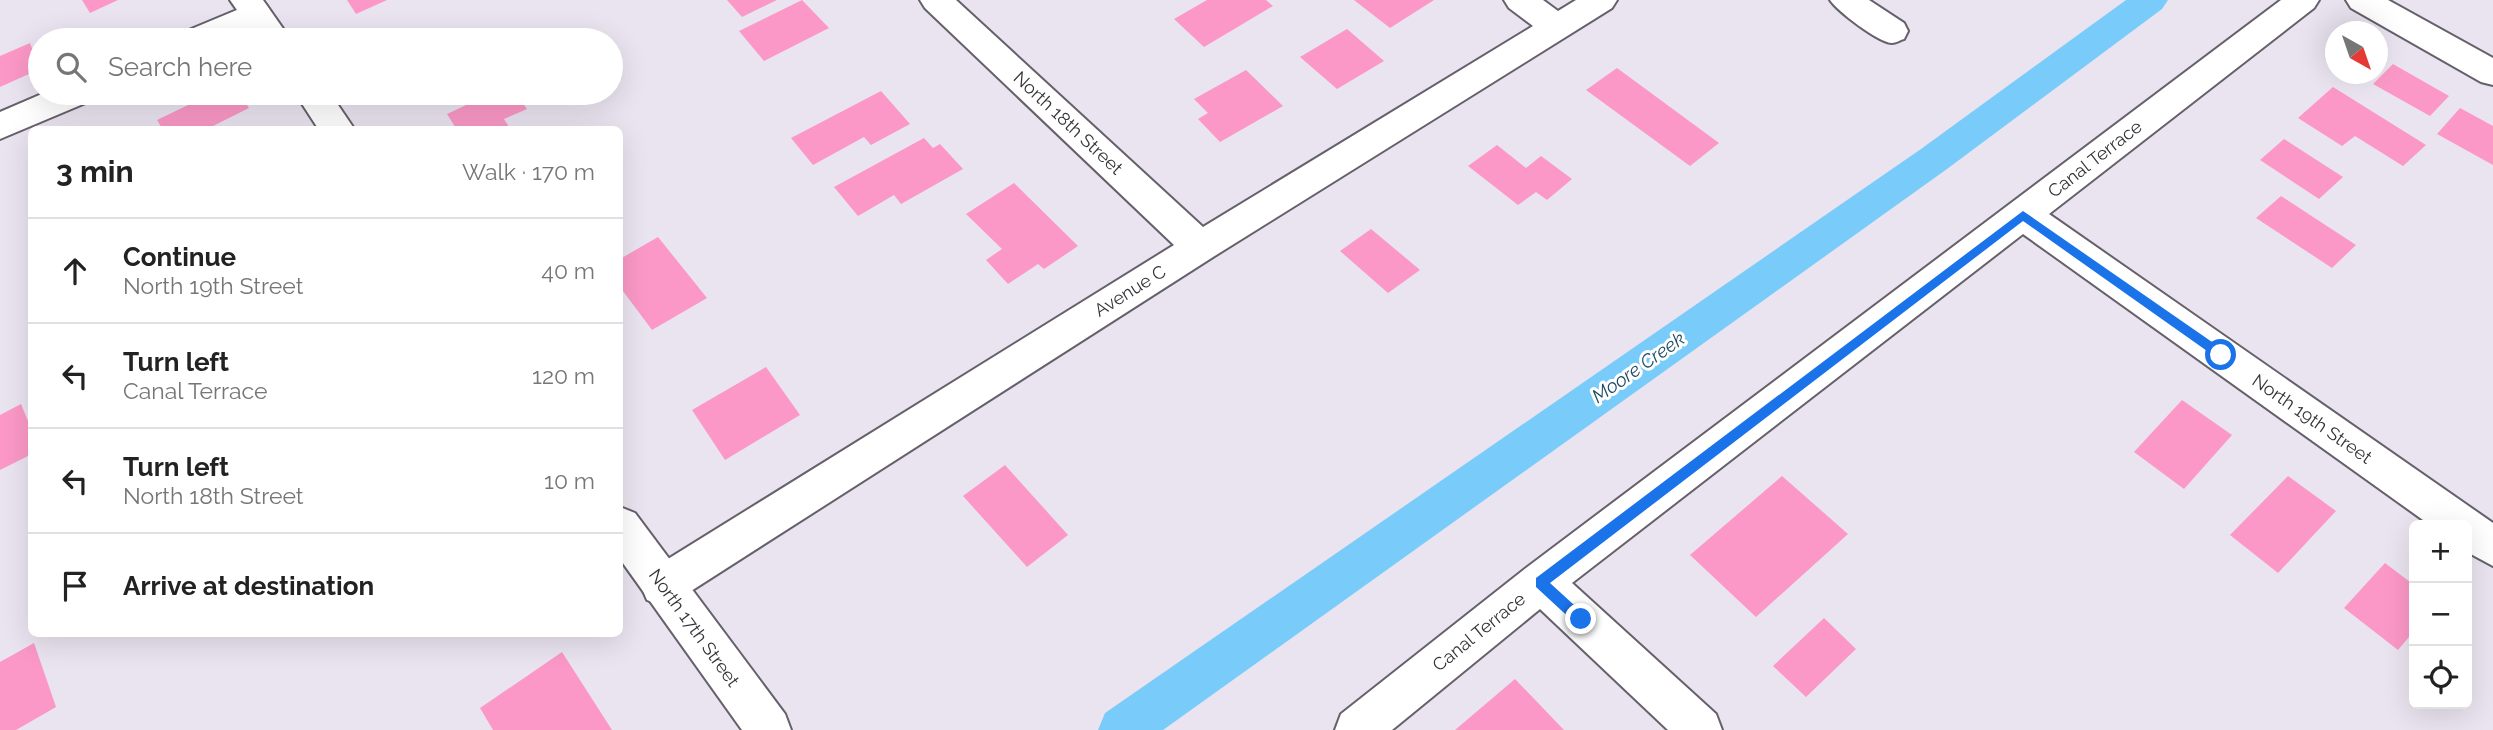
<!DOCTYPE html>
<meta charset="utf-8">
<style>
body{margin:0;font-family:Raleway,sans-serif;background:#f2f2f2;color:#222}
.controls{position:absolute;right:21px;bottom:21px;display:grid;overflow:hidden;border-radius:10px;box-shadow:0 7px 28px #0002}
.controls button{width:63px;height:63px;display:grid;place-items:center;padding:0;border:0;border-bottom:2px solid #e0e0e0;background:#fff;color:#222;font:35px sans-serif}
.compass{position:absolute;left:2325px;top:21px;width:63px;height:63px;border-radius:50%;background:#fff;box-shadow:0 7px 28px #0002;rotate:140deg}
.stop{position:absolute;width:21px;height:21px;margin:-16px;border:5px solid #1a73e8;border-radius:50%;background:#fff}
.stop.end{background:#1a73e8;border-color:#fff;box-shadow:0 2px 7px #0008}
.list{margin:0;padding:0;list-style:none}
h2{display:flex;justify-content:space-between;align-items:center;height:91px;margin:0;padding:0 28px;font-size:30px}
h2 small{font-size:23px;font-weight:400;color:#767676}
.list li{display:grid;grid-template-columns:46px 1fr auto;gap:21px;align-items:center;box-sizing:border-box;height:105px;padding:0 28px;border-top:2px solid #e0e0e0}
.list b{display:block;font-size:26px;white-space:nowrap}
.list p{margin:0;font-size:23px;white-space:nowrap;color:#767676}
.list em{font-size:23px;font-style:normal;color:#767676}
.icon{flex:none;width:38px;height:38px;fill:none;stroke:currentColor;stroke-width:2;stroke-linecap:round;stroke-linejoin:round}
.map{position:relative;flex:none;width:2493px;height:730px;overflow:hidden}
.search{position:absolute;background:#fff;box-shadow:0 7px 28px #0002;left:28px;top:28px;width:595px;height:77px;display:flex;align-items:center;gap:18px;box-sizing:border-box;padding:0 24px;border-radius:38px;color:#767676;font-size:26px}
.panel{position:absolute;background:#fff;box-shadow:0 7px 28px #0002;left:28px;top:126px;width:595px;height:511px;border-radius:10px}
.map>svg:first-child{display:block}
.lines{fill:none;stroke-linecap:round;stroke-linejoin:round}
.canal{fill:#79ccfa;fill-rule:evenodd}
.building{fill:#fb98c7}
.minor-casing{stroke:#66606b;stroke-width:4}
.tertiary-casing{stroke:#66606b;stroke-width:4}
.minor{fill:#fff;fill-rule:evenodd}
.tertiary{fill:#fff;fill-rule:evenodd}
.route{fill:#1a73e8}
.labels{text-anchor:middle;stroke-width:6;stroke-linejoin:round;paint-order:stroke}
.street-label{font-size:18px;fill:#363338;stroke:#fff}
.water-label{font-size:19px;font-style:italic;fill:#1c4a62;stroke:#fff}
</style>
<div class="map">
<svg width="2493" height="730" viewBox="0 0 2493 730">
<rect width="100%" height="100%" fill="#eae4f0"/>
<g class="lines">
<polygon class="canal" points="2126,0 2168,0 2162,9 1947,169 1163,730 1098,730 1105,713 1921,149"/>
</g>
<g class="building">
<polygon points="82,0 118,0 90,13"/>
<polygon points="347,0 387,0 356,14"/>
<polygon points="727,0 777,0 742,17"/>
<polygon points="802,0 829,28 764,61 739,31"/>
<polygon points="1207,0 1266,0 1273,6 1204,47 1174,19"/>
<polygon points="1354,0 1434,0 1390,28"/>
<polygon points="478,29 487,40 456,40"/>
<polygon points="1347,29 1384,61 1337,89 1300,57"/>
<polygon points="30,43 40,69 0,87 0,56"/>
<polygon points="2393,64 2449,96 2430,116 2373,84"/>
<polygon points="1617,68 1719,143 1690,166 1586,90"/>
<polygon points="1246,70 1283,106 1220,142 1198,119 1208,113 1194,99"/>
<polygon points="2333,87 2426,145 2403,166 2355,136 2342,146 2298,118"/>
<polygon points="881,91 910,124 871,145 864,137 813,165 791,138"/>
<polygon points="213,93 239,93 249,108 205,130 163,130 157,120"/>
<polygon points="492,93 498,102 516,93 527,109 504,119 511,130 457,130 447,114"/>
<polygon points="2460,108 2493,126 2493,165 2437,134"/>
<polygon points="924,138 933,148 940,144 963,169 901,204 894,195 858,216 834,187"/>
<polygon points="2284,139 2343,177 2319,199 2260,160"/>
<polygon points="1497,145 1526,168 1541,156 1572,179 1547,200 1536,192 1518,205 1468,166"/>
<polygon points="1014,183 1078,246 1044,269 1038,264 1008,284 986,260 1002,249 966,214"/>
<polygon points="2281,196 2356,245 2332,268 2256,218"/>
<polygon points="1371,229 1420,270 1388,293 1340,251"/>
<polygon points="658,237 707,298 652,330 620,287 620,259"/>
<polygon points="766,367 800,415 725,460 692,410"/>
<polygon points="2182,400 2232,435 2184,489 2134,452"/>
<polygon points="21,404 32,431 32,454 0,470 0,415"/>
<polygon points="1005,465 1068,535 1027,567 963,496"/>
<polygon points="1782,476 1848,534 1756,617 1690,555"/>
<polygon points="2288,476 2336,511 2278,573 2230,535"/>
<polygon points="2385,563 2414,585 2414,631 2398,650 2344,608"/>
<polygon points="1824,618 1856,649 1806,697 1773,666"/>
<polygon points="34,643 56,707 16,730 0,730 0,662"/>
<polygon points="562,652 612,730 493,730 480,708"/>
<polygon points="1515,679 1564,730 1455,730"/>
</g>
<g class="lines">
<g class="minor-casing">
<g id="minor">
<polygon points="920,0 956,0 1203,227 1533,26 1509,8 1504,0 1543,0 1558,11 1576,0 1617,0 1612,8 1213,257 677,600 662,606 647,600 641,586 647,572 1174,245 925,8"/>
<path d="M1830 0H1869L1904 23 1908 31 1904 39C1900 40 1896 43 1892 43 1879 43 1837 11 1830 0Z"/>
<polygon points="2281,0 2319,0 2314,8 2049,214 2493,523 2493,566 2467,552 2467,525 2430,525 2023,234 1572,583 1716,714 1722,730 1668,730 1540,609 1392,730 1335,730 1341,714 1526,568"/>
<polygon points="2346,0 2388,0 2493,58 2493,85 2481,82 2351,8"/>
<path d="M256 2 267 6 272 14C257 41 207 41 180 40L184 32Z"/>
<polygon points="44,93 93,93 88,102 0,139 0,112"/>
</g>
</g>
<g class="tertiary-casing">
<g id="tertiary">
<polygon points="230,0 263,0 291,40 258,40"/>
<polygon points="295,93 330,93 355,130 319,130"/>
<polygon points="620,507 635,513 785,714 791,730 742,730 620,559"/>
</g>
</g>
<use href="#minor" class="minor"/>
<use href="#tertiary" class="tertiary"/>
</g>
<polygon class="route" points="2023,211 2225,351 2225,358 2217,358 2023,221 1550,583 1585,615 1585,624 1576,624 1536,587 1536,578"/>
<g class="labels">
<g class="street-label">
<text transform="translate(1068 123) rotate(43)" y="6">North 18th Street</text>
<text transform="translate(2095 159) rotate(-38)" y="6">Canal Terrace</text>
<text transform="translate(1130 291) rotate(-32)" y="6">Avenue C</text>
<text transform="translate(2312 419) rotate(35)" y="6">North 19th Street</text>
<text transform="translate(694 628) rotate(54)" y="6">North 17th Street</text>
<text transform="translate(1479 632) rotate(-39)" y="6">Canal Terrace</text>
</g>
<g class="water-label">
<text transform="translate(1638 367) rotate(-35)" y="7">Moore Creek</text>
</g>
</g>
</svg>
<div class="controls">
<button>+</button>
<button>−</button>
<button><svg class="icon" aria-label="locate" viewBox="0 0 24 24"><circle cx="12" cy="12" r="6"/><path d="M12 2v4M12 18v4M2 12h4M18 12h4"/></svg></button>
</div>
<svg class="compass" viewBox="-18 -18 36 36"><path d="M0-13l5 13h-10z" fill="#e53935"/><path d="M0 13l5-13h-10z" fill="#767676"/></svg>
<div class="stop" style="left:2221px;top:355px"></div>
<div class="stop end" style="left:1581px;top:619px"></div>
<div class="search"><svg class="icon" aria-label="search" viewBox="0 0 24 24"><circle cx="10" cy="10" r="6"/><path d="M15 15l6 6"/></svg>Search here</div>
<section class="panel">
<h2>3 min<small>Walk · 170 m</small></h2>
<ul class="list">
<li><svg class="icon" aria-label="ahead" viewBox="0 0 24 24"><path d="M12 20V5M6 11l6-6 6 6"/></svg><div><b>Continue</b><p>North 19th Street</p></div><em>40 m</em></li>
<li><svg class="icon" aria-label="left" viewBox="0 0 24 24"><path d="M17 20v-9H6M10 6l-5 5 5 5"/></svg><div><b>Turn left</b><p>Canal Terrace</p></div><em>120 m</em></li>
<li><svg class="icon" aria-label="left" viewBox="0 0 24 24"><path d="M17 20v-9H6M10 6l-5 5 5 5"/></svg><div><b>Turn left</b><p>North 18th Street</p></div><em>10 m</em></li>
<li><svg class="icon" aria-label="arrive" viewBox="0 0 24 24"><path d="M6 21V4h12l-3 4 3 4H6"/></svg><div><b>Arrive at destination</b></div></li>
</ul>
</section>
</div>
